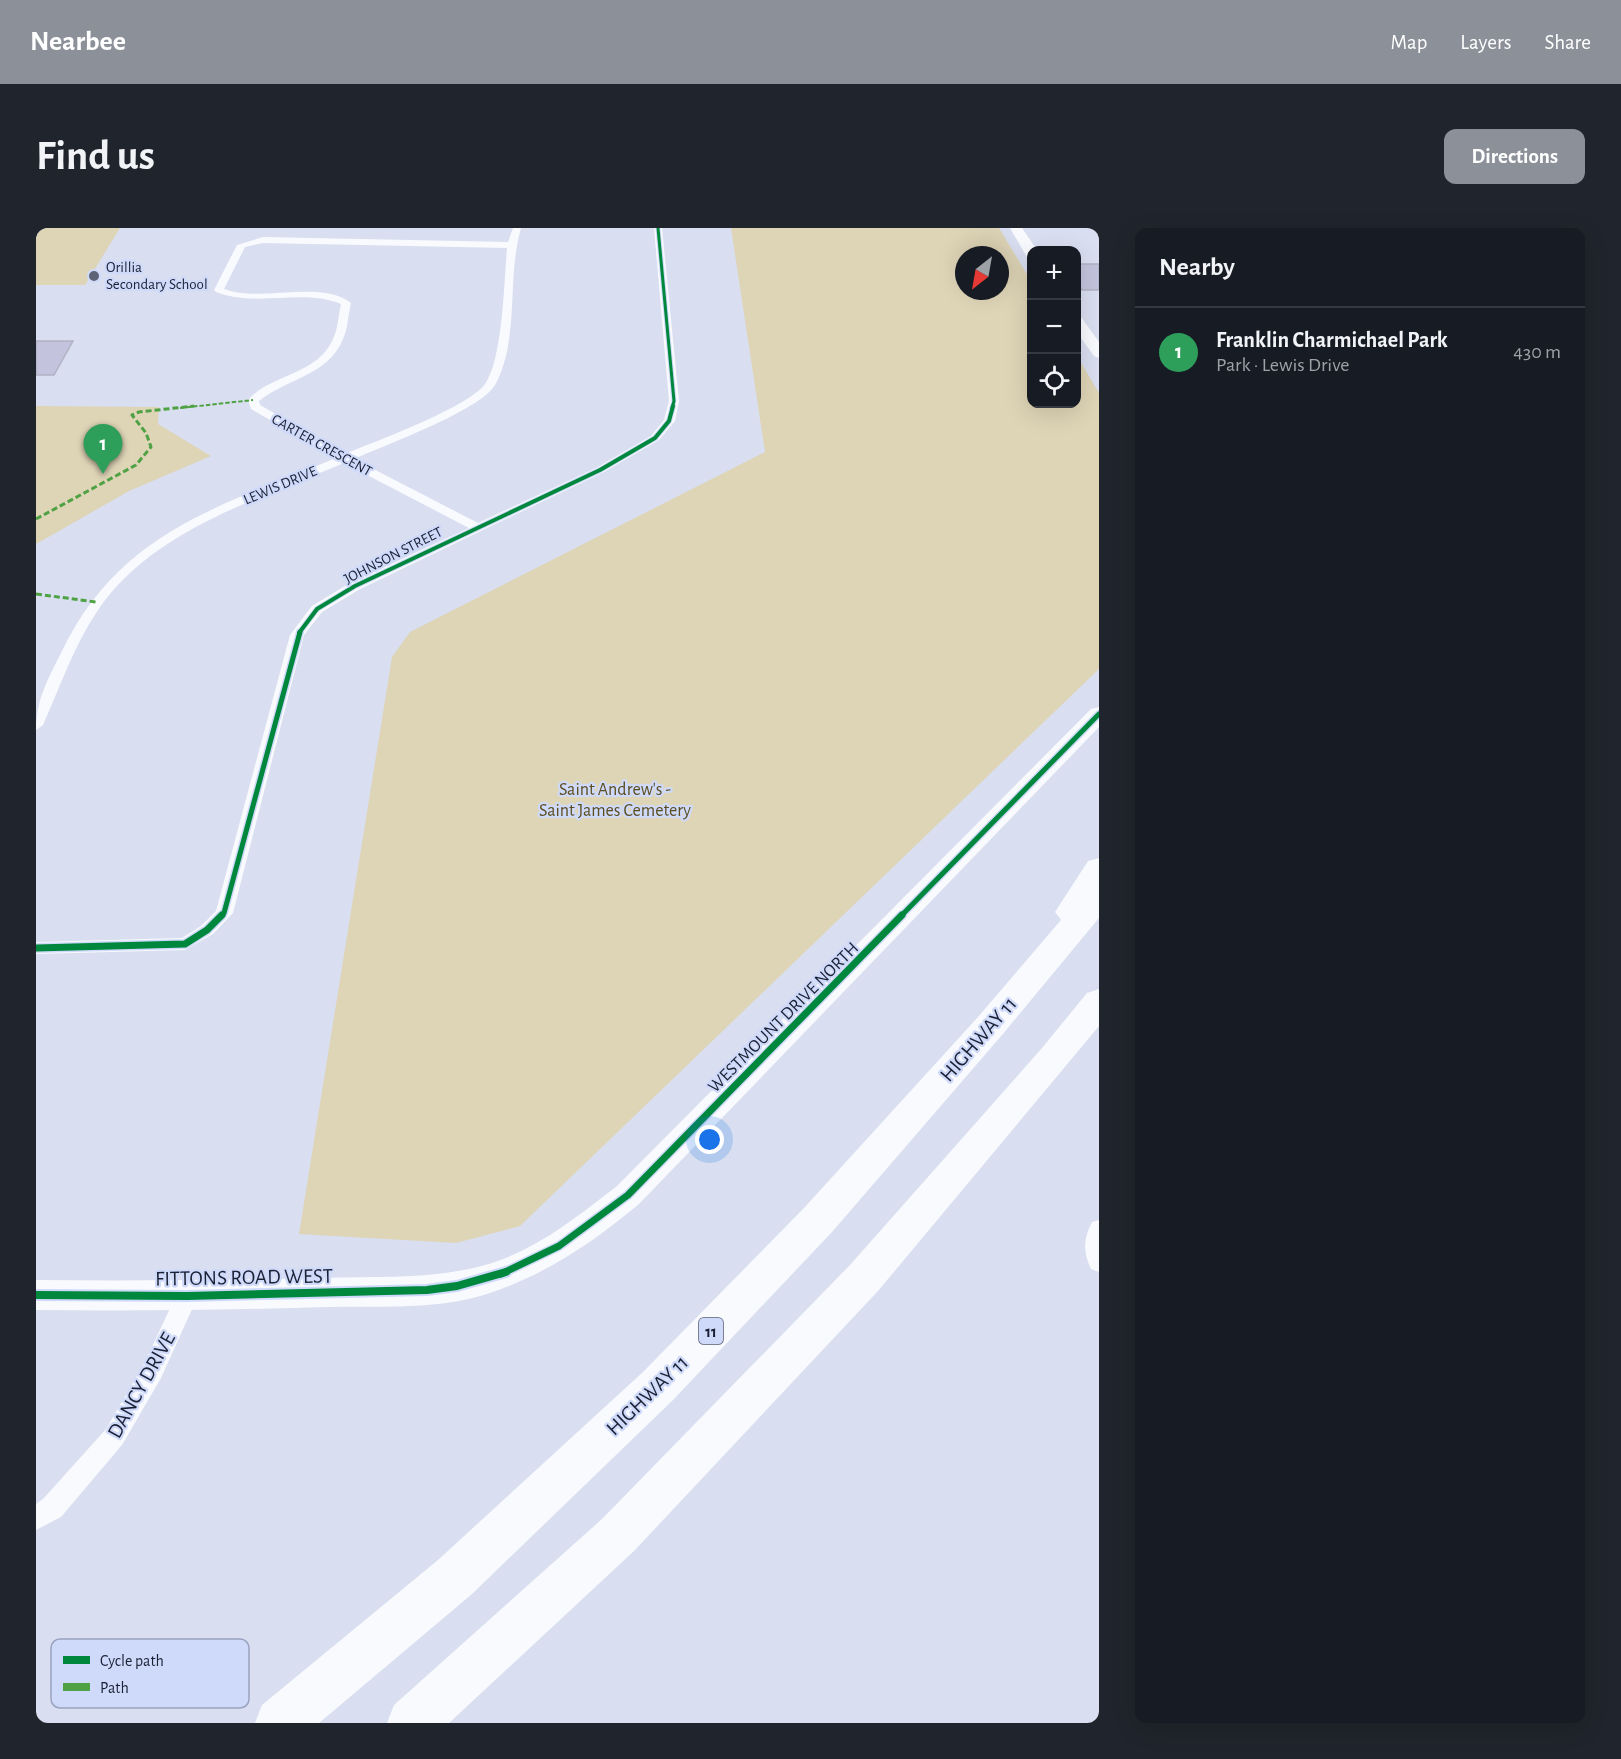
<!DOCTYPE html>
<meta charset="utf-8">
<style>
body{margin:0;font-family:"Alegreya Sans",sans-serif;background:#20242c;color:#f1f3f6}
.controls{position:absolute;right:18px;top:18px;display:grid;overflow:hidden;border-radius:12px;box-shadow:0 6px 24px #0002}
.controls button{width:54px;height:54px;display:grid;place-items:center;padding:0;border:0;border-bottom:2px solid #363941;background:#171b24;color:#f1f3f6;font:30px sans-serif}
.compass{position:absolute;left:919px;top:18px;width:54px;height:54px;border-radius:50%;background:#171b24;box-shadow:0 6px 24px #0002;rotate:211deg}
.you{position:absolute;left:674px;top:912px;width:21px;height:21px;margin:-15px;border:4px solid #fff;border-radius:50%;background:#1a73e8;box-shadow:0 0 0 9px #1a73e833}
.badge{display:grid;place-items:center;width:39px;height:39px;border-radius:50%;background:#8c9099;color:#fff;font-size:20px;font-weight:700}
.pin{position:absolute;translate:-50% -50px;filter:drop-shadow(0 2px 3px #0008)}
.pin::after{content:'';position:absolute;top:32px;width:21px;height:18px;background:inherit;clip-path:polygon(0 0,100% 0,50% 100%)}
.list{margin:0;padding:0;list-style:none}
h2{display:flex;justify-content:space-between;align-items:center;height:78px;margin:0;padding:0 24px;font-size:26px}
h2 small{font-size:20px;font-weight:400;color:#9ea1a6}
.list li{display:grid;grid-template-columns:39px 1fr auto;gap:18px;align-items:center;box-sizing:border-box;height:90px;padding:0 24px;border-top:2px solid #363941}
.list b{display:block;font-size:22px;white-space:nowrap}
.list p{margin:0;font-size:20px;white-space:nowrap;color:#9ea1a6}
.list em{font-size:20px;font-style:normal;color:#9ea1a6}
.icon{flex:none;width:33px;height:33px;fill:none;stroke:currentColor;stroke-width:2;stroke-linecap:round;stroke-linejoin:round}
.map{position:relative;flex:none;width:1063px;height:1495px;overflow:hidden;border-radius:12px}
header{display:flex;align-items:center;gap:36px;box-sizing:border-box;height:84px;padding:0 30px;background:#8c9099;color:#fff}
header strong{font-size:28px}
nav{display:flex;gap:33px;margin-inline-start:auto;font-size:21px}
.intro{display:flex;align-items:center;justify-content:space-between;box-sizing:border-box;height:144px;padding:0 36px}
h1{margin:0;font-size:42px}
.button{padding:15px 27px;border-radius:12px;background:#8c9099;color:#fff;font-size:21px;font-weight:700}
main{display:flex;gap:36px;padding:0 36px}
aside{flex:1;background:#171b24;border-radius:12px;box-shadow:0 6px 24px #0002}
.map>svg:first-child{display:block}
.green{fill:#ded4b6;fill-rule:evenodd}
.building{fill:#c4c3dd;stroke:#b1b2c3;stroke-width:1.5}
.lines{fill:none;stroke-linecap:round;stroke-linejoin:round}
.street{fill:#f9fafd;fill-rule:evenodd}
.secondary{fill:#f9fafd;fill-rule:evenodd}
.highway{fill:#f9fafd;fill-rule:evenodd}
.quiet-far1{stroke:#4fa244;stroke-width:2;stroke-dasharray:4.5 2;stroke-linecap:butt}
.quiet{stroke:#4fa244;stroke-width:3;stroke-dasharray:6 3;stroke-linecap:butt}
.cycleway-far4-casing{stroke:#cfdafa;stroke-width:5}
.cycleway-far3-casing{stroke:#cfdafa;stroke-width:6}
.cycleway-far2-casing{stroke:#cfdafa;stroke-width:8}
.cycleway-far1-casing{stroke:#cfdafa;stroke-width:10}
.cycleway-casing{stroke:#cfdafa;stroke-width:12}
.cycleway-far4{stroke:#00873e;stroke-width:3}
.cycleway-far3{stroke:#00873e;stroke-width:4}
.cycleway-far2{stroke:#00873e;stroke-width:5}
.cycleway-far1{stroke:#00873e;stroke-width:7}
.cycleway{stroke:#00873e;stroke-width:8}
.poi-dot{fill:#5e6476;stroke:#cfdafa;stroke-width:2}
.labels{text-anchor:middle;stroke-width:4.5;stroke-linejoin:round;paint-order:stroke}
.far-poi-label{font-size:15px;fill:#1b2134;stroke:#cfdafa;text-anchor:start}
.far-street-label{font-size:15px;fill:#1b2134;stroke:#cfdafa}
.shield{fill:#cfdafa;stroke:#51586f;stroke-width:1.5}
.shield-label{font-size:16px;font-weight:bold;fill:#1b2134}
.park-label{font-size:18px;fill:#5c4d1f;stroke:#cfdafa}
.street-label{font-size:18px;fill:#1b2134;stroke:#cfdafa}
.near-street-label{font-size:21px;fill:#1b2134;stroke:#cfdafa}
.key{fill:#cfdafa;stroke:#99a2bf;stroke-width:1.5}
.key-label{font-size:16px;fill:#1b2134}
</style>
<header>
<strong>Nearbee</strong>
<nav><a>Map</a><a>Layers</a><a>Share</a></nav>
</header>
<div class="intro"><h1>Find us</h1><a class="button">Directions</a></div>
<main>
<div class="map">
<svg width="1063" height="1495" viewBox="0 0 1063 1495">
<rect width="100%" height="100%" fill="#d9dff0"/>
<g class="green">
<polygon points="0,0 84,0 49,57 0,57"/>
<path d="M695 0H963L995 53 996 176H1040L1041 128 1063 165V441L484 998 420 1015 263 1006 356 429 374 404 729 224ZM928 27H964V63H928Z"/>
<polygon points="0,178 123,179 122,196 175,228 93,263 0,316"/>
</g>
<g class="building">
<polygon points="1041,36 1063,36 1063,62 1046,62 1041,53"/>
<polygon points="0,113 37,113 18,147 0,147"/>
</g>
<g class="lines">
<g class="street">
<path d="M477 0H485C474 38 479 79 472 118 470 130 465 147 459 157 445 182 347 218 318 231L442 295 560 240 615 208 628 192 633 173 618 0H626L643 173 639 193 623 212 568 244 324 361 286 384 268 407 197 685 177 706 149 722 0 726V714L146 710 165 698 180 683 254 407 276 378 314 355 433 300 308 235C223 271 116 302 62 382 38 417 24 459 7 497L0 502C0 472 12 451 25 425 84 302 184 279 300 230L215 181 212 172C235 146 280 147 296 113 302 102 302 89 305 76 265 60 222 80 180 64L178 62 201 17 227 9 472 14ZM227 15 471 20C468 52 467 130 449 156 433 179 338 214 309 226L224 177 223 173C250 151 293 147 307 111 312 100 312 87 315 75 285 51 225 75 188 61L209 19Z"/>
<path d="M1063 992V1044L1055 1041C1047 1024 1047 1011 1056 994Z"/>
<polygon points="151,1058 159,1061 162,1068 125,1150 86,1217 25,1289 0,1302 0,1276 7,1271 70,1201 109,1134 143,1061"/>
</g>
<g class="secondary">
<polygon points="974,0 986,0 1001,22 996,22 996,30 991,29"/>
<polygon points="1040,88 1045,89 1063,114 1063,130 1058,128 1040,103"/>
<path d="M1063 479V499L603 976C556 1015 509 1047 451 1066 400 1082 345 1078 292 1079 195 1082 97 1083 0 1082V1052C96 1053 191 1052 287 1050 341 1048 397 1052 449 1037 499 1023 541 989 581 958L1055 481Z"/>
</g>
<g class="highway">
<polygon points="1063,630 1063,690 966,807 796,1004 637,1172 436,1366 283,1495 219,1495 226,1477 402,1332 607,1144 768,980 942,789 1025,692 1019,684 1052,633"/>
<polygon points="1063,761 1063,798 842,1063 598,1323 413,1495 351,1495 358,1477 566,1291 814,1037 1006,820 1051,765"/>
</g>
<polyline class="quiet-far1" points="144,180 217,172"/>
<g class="quiet">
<polyline points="0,291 100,237 115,219 110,205 96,187 103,184 158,178"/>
<polyline points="0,366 60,374"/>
</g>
<g class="cycleway-far4-casing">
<polyline id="cycleway-far4" points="622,0 638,173 636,180"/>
</g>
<g class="cycleway-far3-casing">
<polyline id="cycleway-far3" points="263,405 281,381 319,358 564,242 619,210 633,193 637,178"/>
</g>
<g class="cycleway-far2-casing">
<g id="cycleway-far2">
<polyline points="184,689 188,685 264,404"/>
<polyline points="864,689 1063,486"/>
</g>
</g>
<g class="cycleway-far1-casing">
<g id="cycleway-far1">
<polyline points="0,720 149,716 171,702 186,687"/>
<polyline points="465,1046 523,1018 592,967 866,687"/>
</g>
</g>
<g class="cycleway-casing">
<polyline id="cycleway" points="0,1067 151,1068 391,1062 421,1058 470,1044"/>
</g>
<use href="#cycleway-far4" class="cycleway-far4"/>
<use href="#cycleway-far3" class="cycleway-far3"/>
<use href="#cycleway-far2" class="cycleway-far2"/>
<use href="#cycleway-far1" class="cycleway-far1"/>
<use href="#cycleway" class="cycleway"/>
</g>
<circle class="poi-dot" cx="58" cy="48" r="6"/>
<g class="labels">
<g class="far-poi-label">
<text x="70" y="44">Orillia<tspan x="70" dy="17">Secondary School</tspan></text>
</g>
<g class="far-street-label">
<text transform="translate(286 217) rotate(29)" y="5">CARTER CRESCENT</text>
<text transform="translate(244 257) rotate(-23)" y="5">LEWIS DRIVE</text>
<text transform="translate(357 327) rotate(-27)" y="5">JOHNSON STREET</text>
</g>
<rect class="shield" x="663" y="1090" width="24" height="26" rx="4.5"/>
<g class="shield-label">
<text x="675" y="1109">11</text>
</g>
<g class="park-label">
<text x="579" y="567">Saint Andrew's -<tspan x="579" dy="21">Saint James Cemetery</tspan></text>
</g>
<g class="street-label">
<text transform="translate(747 789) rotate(-45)" y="6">WESTMOUNT DRIVE NORTH</text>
</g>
<g class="near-street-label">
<text transform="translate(942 811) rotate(-49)" y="7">HIGHWAY 11</text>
<text transform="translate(208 1049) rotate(-1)" y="7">FITTONS ROAD WEST</text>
<text transform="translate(105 1157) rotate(-61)" y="7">DANCY DRIVE</text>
<text transform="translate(611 1167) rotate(-44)" y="7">HIGHWAY 11</text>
</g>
</g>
<rect x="15" y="1411" width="198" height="69" rx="9" class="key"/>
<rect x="27" y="1428" width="27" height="8" fill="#00873e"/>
<rect x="27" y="1455" width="27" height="8" fill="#4fa244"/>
<g class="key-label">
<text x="64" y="1438">Cycle path</text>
<text x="64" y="1465">Path</text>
</g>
</svg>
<div class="controls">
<button>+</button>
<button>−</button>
<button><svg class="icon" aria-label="locate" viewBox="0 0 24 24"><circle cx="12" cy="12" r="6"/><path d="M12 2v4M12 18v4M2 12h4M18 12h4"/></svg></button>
</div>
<svg class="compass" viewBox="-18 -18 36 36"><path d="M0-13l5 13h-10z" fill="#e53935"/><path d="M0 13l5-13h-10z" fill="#9ea1a6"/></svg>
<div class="you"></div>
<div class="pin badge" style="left:67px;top:246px;background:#2e9e5b">1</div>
</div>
<aside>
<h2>Nearby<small></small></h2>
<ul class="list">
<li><span class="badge" style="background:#2e9e5b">1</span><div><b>Franklin Charmichael Park</b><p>Park · Lewis Drive</p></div><em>430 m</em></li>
</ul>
</aside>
</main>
